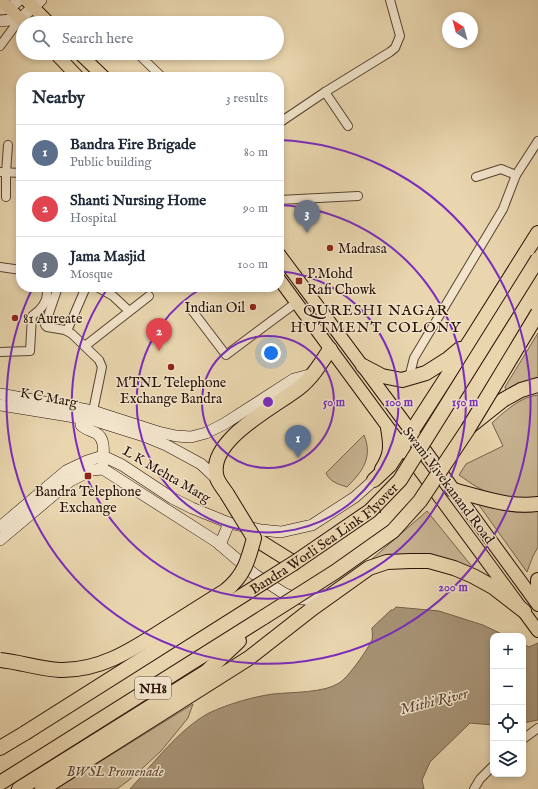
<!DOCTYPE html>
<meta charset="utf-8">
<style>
body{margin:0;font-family:"IM FELL English",serif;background:#f6f6f7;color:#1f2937}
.controls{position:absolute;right:12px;bottom:12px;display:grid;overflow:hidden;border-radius:8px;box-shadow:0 2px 6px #0003}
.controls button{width:36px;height:36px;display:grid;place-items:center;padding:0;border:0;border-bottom:1px solid #e0e1e3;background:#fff;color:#1f2937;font:20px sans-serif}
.compass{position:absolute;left:442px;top:12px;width:36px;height:36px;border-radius:50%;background:#fff;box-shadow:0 2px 6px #0003;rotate:324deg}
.you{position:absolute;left:271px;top:353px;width:14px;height:14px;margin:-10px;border:3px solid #fff;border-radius:50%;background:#1a73e8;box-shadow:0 0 0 6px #1a73e833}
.badge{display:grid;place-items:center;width:26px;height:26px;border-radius:50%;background:#2563eb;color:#fff;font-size:13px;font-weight:700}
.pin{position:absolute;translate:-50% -33px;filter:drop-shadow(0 1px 2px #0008)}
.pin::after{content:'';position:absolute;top:21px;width:14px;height:12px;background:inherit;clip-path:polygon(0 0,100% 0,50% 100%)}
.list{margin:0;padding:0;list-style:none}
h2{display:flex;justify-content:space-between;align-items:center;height:52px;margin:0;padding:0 16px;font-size:17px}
h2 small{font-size:13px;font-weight:400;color:#747a83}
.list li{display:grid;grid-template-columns:26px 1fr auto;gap:12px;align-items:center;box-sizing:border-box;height:56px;padding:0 16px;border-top:1px solid #e0e1e3}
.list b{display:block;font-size:15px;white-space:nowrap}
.list p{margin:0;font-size:13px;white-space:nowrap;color:#747a83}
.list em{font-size:13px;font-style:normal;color:#747a83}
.icon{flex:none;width:22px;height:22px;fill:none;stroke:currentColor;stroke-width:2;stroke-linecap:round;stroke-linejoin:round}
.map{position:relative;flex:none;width:538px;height:789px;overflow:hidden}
.search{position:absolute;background:#fff;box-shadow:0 2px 6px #0003;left:16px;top:16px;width:268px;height:44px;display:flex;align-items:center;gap:10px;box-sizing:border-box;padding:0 14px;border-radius:22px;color:#747a83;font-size:15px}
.panel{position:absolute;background:#fff;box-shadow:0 2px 6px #0003;left:16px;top:72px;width:268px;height:220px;border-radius:16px}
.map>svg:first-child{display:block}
.green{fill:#c8b492;stroke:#78624c}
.water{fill:#a79376;stroke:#745f49}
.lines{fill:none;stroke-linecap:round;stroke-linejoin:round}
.street-casing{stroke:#584230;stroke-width:10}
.secondary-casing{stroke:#281006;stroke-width:12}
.primary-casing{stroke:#281006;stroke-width:14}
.highway-casing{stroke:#281006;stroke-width:16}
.street{stroke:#f1e4cb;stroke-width:8}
.secondary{stroke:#f1e4cb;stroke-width:11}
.primary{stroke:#e9d6af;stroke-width:12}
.highway{stroke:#e9d6af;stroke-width:14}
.highway-bridge-casing{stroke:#281006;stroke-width:16;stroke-linecap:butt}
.highway-bridge{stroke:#e9d6af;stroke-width:14}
.ring{fill:none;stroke:#7b2cbf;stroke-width:2}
.poi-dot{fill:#8f2418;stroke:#f1e4cb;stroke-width:1.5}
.labels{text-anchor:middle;stroke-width:3;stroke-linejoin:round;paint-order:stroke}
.shield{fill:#f1e4cb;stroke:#645041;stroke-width:1}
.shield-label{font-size:13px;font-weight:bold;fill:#281006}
.poi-label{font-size:14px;fill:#281006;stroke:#f1e4cb;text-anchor:start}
.street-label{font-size:14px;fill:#281006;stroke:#f1e4cb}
.park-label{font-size:14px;font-style:italic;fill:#604937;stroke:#f1e4cb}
.neighbourhood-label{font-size:15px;letter-spacing:1px;fill:#281006;stroke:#f1e4cb}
.water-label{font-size:15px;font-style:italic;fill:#5b4433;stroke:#f1e4cb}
.centre{fill:#7b2cbf;stroke:#f1e4cb;stroke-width:2}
.ring-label{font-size:12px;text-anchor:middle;font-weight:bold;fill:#7b2cbf;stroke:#f1e4cb;stroke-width:3;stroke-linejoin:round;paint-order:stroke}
</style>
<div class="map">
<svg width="538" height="789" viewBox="0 0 538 789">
<rect width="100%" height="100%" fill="#e9d6af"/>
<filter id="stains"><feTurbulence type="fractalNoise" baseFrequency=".005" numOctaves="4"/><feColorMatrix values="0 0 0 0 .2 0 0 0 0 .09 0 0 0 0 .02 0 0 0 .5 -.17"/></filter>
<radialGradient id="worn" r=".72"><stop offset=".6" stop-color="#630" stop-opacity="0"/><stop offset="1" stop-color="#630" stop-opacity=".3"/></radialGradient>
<g class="green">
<polygon points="538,333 538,381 506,392 505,387"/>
<path d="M538 395V498C518 499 495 498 477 487 470 483 465 479 459 475L466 464 503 446 492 423C505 411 520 397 538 395Z"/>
<path d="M364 435C373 457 363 471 347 487 338 484 330 482 326 473Z"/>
<path d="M476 501C496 510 516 515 538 511V547L533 556 527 572Z"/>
<polygon points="427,511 478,574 393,556 372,559"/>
<polygon points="193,704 188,718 161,751 133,777 117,789 56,789"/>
</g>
<g class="water">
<path d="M396 607 439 611 483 625 506 636H493V725L470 723 430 762 422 780 424 789H130C153 764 179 729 209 713 228 704 252 697 273 694 292 692 324 693 339 683 348 678 368 649 372 640 373 636 372 631 372 628L391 610H393Z"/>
<polygon points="538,643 538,720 523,723 523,644 529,647"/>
</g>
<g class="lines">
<g class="street-casing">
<g id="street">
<polyline points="0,46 20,19"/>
<polyline points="137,53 162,77"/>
<polyline points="325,92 348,126"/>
<polyline points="279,123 325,92 390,52 395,48 400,36 390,0"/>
<polyline points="0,172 21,173"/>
<polyline points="476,177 501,169 516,175"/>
<polyline points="6,197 6,173 8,145"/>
<polyline points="279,200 358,196"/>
<polyline points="0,267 21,270"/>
<polyline points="58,287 45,325 47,327 65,330 72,334 99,360 102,367 93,411"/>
<polyline points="97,287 113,296 129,311"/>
<polyline points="191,309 226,355 297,302"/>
<polyline points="67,331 86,287"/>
<polyline points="85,346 149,296"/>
<path d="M0 352 30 351 32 316C42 309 50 300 46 287"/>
<polyline points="409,378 414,358 503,209 516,175 538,141"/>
<polyline points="523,739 538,728"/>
<polyline points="474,789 480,779 493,766"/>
</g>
</g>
<g class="secondary-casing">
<g id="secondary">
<polyline points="0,9 10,8 19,0"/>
<polyline points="0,21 20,19 41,0"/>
<polyline points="0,394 93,411 158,432 176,436 191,437 206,433 224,424 294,379 313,374"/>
<polyline points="0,405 93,420 144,436 166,445 201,464 217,479"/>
<path d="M81 411V425C85 429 90 430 96 433 106 439 103 453 103 463"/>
<polyline points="0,527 66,471 87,461 103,456 122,465 172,498 192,508 229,523 261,530 281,532 312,525 355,497 374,480"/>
<polyline points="0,540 70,481 92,470 103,469 217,542 254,574 285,594 296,598 313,600 326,595"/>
<polyline points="220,545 229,523"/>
</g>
</g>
<g class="primary-casing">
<g id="primary">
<polyline points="1,0 24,23"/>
<polyline points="26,0 49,23"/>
<polyline points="55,53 78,77"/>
<polyline points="79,53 104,77"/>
<polyline points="279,254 411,431 538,605"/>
<polyline points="279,279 538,631"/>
<path d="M381 469C391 454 390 445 387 428"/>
</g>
</g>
<g class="highway-casing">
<g id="highway">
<polyline points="363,366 382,376 402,380 426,373 448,359 460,349"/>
<polyline points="469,427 503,400 521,390 538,385"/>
<polyline points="374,480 390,465 472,338 538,233"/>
<path d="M453 490C481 497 509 508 538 504"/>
<path d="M227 494C224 489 219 484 217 478 205 441 275 407 299 388 312 378 321 363 330 349"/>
<polyline points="254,538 294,563"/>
<polyline points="538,580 538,597"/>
<polyline points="0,748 25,733"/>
<polyline points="0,783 264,617"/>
<polyline points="19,789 206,672 239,641"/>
<polyline points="42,789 249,658 313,608 369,568 387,562 410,561 429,561 454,568 473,576 493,587 524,611"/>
</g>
</g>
<use href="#street" class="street"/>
<use href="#secondary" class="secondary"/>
<use href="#primary" class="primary"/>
<use href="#highway" class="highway"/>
<g class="highway-bridge-casing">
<g id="highway-bridge">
<polyline points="264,617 335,572 393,531 420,501 468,429 538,313"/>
<path d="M0 660C20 662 40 669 60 670 101 671 133 649 166 628 186 616 205 603 225 591 244 576 248 561 254 538L227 494"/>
<path id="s1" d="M25 733 294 563 370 511 400 480 538 259"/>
</g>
</g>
<use href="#highway-bridge" class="highway-bridge"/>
</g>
<g class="ring">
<circle cx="268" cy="402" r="66"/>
<path d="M279 271A131 131 0 1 1 204 287"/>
<path d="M280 205A197 197 0 1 1 108 288"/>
<path d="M279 140A262 262 0 1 1 33 287"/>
</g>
<g class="poi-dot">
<circle cx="330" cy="248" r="4"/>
<rect x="295" y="277" width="8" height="8" rx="2"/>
<circle cx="253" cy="307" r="4"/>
<circle cx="15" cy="318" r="4"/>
<circle cx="171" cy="367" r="4"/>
<rect x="84" y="472" width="8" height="8" rx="2"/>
</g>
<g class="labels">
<rect class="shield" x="135" y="677" width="36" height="22" rx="3"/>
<g class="shield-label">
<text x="153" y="693">NH8</text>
</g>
<g class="poi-label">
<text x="338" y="253">Madrasa</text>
<text x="307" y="278">P.Mohd<tspan x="307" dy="16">Rafi Chowk</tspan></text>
<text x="245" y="312" text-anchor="end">Indian Oil</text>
<text x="23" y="323">81 Aureate</text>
<text x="171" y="387" text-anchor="middle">MTNL Telephone<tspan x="171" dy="16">Exchange Bandra</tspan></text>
<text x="88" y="496" text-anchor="middle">Bandra Telephone<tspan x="88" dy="16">Exchange</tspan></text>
</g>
<g class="street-label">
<text transform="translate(49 397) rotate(10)" y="5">K C Marg</text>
<text transform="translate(167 474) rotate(30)" y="5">L K Mehta Marg</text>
<text transform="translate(449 485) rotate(53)" y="5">Swami Vivekanand Road</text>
<text dy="5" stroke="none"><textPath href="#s1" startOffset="357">Bandra Worli Sea Link Flyover</textPath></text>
</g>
<g class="park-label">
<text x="115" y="776">BWSL Promenade</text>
</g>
<g class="neighbourhood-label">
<text x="376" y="315">QURESHI NAGAR<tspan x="376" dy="17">HUTMENT COLONY</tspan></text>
</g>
<g class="water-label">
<text transform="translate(434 701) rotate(-14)" y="5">Mithi River</text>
</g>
</g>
<circle cx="268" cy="402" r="6" class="centre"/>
<g class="ring-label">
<text x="334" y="406">50 m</text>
<text x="399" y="406">100 m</text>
<text x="465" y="406">150 m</text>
<text x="453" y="591">200 m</text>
</g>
<rect width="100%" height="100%" filter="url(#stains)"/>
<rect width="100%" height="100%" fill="url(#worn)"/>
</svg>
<div class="controls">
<button>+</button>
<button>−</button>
<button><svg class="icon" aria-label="locate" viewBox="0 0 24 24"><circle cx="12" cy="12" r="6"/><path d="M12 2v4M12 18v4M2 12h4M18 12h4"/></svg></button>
<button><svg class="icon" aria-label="layers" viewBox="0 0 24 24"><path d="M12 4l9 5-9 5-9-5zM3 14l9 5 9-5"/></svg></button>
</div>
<svg class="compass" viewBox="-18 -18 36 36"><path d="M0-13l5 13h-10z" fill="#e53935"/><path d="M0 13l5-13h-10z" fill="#747a83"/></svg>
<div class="you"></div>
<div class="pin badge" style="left:298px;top:458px;background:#5c6f8a">1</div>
<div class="pin badge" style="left:159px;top:351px;background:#e0444e">2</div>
<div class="pin badge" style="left:307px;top:233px;background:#6b7280">3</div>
<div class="search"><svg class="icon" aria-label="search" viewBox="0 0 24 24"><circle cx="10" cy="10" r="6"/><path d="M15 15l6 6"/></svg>Search here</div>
<section class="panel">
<h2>Nearby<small>3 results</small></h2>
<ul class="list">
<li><span class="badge" style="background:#5c6f8a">1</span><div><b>Bandra Fire Brigade</b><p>Public building</p></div><em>80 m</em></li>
<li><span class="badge" style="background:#e0444e">2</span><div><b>Shanti Nursing Home</b><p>Hospital</p></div><em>90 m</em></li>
<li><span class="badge" style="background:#6b7280">3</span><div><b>Jama Masjid</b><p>Mosque</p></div><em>100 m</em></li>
</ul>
</section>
</div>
